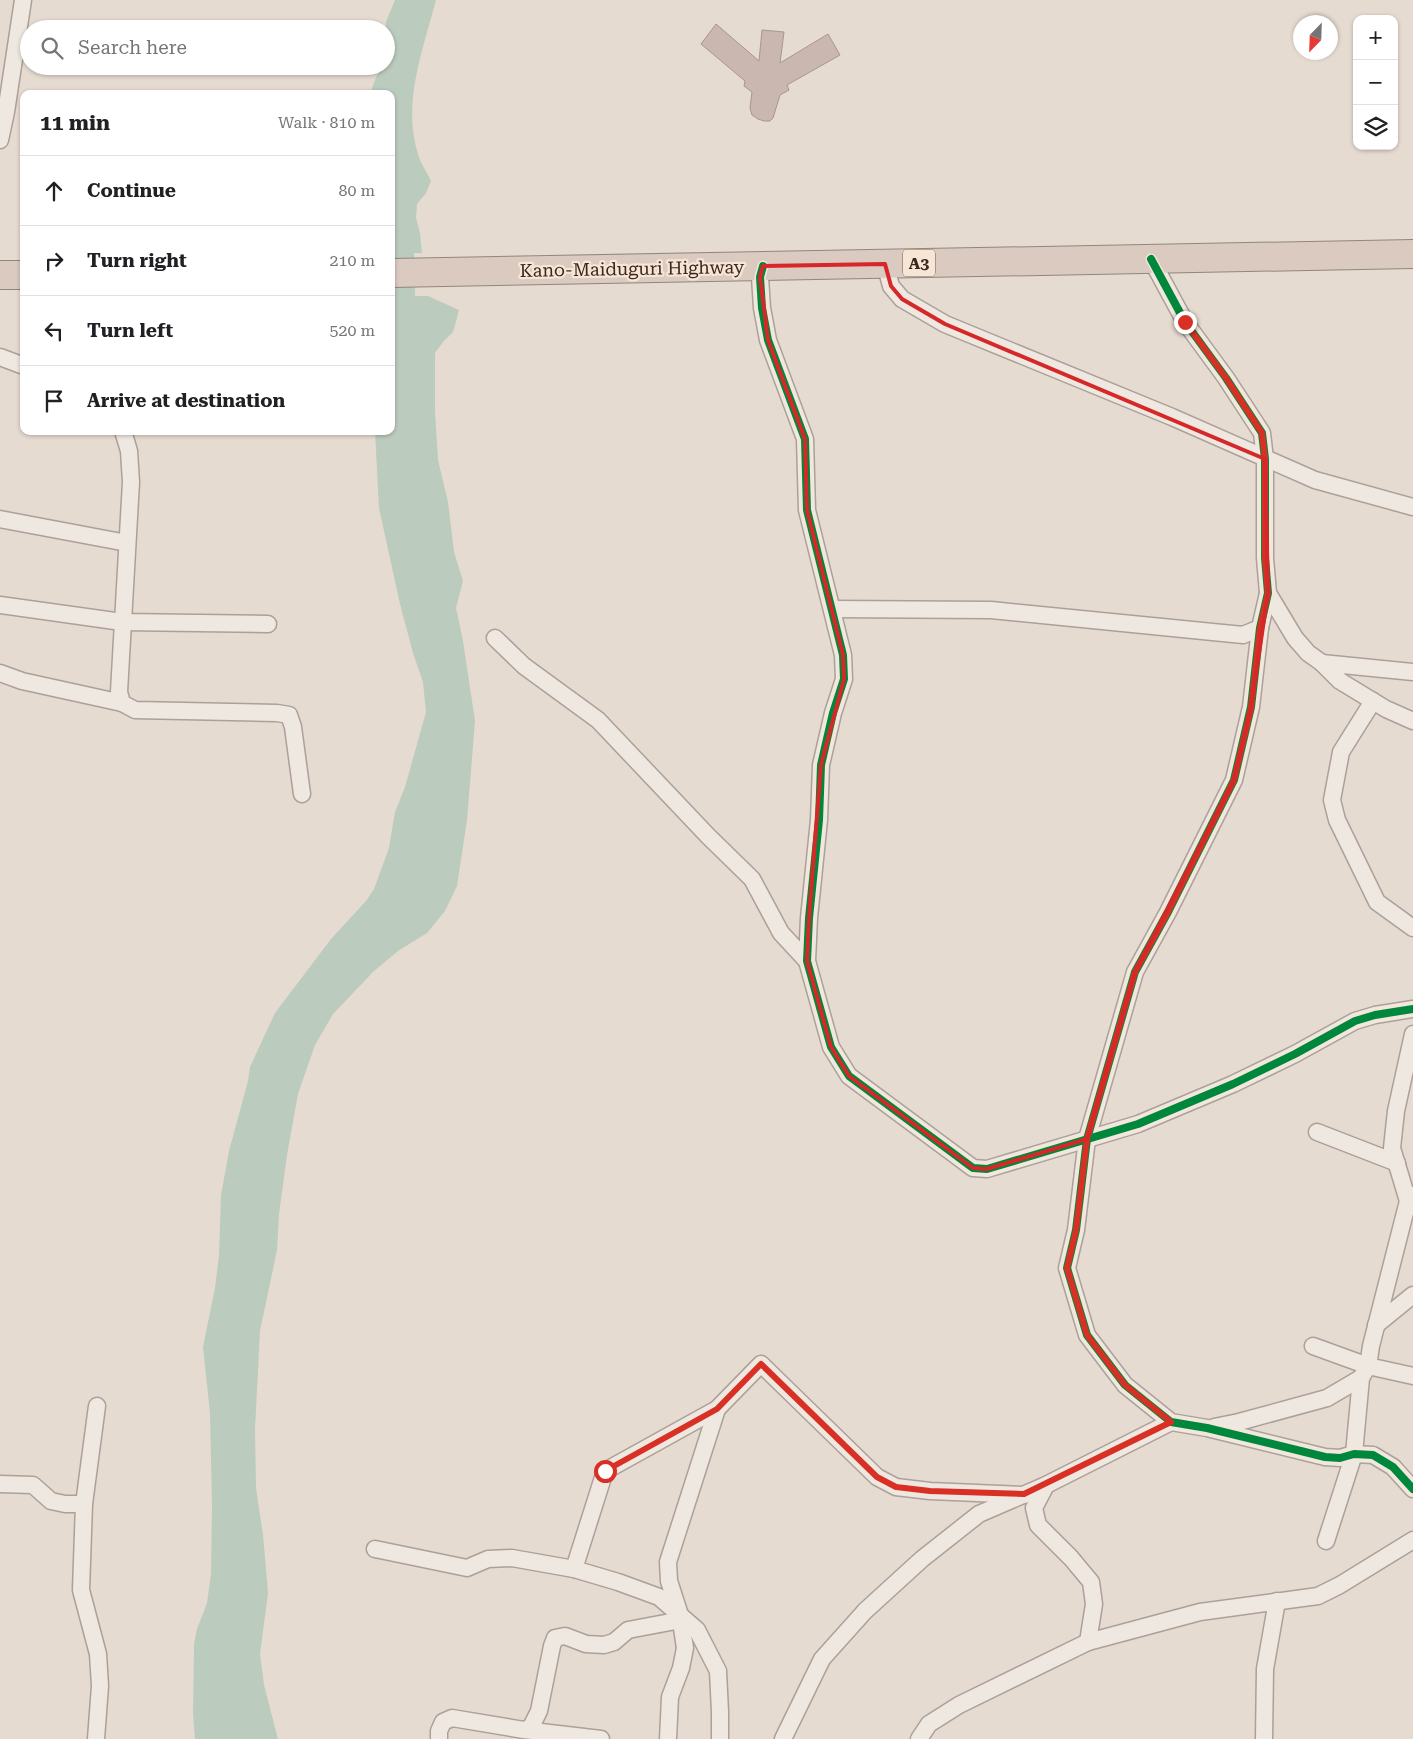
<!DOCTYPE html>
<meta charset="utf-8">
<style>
body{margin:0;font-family:"Roboto Serif",serif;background:#f2f2f2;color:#202124}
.controls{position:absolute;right:15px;top:15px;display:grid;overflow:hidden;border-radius:10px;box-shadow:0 1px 4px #0004}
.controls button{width:45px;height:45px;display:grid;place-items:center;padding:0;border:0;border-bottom:1px solid #e0e0e0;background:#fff;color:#202124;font:25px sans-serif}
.compass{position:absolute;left:1293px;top:15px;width:45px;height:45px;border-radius:50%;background:#fff;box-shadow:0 1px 4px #0004;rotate:203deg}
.stop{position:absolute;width:15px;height:15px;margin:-11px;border:4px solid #d93025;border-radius:50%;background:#fff}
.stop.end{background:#d93025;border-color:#fff;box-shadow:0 1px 5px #0008}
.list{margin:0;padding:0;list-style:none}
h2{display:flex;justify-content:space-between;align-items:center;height:65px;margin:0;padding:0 20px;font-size:21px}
h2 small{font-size:16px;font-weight:400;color:#757577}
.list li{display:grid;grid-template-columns:32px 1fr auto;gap:15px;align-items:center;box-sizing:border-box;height:70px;padding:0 20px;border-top:1px solid #e0e0e0}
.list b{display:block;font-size:19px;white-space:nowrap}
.list em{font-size:16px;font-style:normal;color:#757577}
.icon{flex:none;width:28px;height:28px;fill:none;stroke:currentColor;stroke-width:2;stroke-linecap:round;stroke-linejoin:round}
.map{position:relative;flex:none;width:1413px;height:1739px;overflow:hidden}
.search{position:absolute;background:#fff;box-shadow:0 1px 4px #0004;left:20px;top:20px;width:375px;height:55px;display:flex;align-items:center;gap:12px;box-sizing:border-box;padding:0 18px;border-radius:28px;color:#757577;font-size:19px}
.panel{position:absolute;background:#fff;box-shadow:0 1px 4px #0004;left:20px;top:90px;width:375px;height:345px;border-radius:10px}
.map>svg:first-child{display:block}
.water{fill:#bbcbbd}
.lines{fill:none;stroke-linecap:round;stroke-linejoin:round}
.river{stroke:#bbcbbd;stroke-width:28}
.building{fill:#cab8b0;stroke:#a7968f}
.street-casing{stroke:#aca098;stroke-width:19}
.highway-casing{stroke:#91867f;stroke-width:30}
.street{stroke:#eee8e1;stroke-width:16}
.highway{stroke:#dacac0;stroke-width:28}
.cycleway-casing{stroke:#f7e6d6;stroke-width:11}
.cycleway{stroke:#00873e;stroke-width:8}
.route{stroke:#d93025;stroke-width:6}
.marked{fill:none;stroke:#d62828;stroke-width:4;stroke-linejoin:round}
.labels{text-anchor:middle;stroke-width:4.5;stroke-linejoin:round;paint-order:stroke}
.shield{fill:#f7e6d6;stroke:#746056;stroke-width:1}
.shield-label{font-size:16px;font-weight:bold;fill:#3c271f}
.street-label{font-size:18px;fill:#3c271f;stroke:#f7e6d6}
</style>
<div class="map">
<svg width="1413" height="1739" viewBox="0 0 1413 1739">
<rect width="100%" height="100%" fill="#e6dbd0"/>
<g class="water">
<path d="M395 0H436C423 50 402 102 418 154 420 163 427 172 431 181L426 193 417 204 416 218 420 233 422 253H391V94H370L376 77 383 66H386V22Z"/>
<polygon points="391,296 428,296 459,310 453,332 443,342 435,353 435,411 438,460 448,502 454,552 463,581 456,608 463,641 475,721 467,820 457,886 445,911 427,933 398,951 374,971 333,1014 315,1045 298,1094 287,1155 279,1214 277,1250 260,1331 255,1429 256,1488 263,1535 268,1593 260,1654 264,1685 278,1739 195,1739 193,1714 194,1644 197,1629 207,1603 211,1574 212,1506 210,1413 203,1347 215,1288 219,1256 221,1195 229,1151 248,1081 250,1067 275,1013 331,939 366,901 374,889 389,848 395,812 405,787 426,712 423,682 413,653 400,604 379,508 375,431 391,431"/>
</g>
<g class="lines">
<polyline class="river" points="399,215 402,332"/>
</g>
<polygon class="building" points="716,24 759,61 762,30 784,32 780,63 828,34 840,55 787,85 789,90 780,95 773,118 770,121 764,121 758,119 752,115 750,108 752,92 744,86 745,81 701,44"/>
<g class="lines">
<g class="street-casing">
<g id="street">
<polyline points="0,140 6,112 23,0"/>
<polyline points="1151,259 1185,322 1226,378 1262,433 1265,459 1265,558 1268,593 1260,628 1251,707 1234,780 1168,912 1135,972 1087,1139 1076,1230 1067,1268 1087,1335 1125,1385 1171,1422 1207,1428 1325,1457 1340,1458 1354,1454 1373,1455 1393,1467 1413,1489"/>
<polyline points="885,264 891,286 902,299 945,324 1172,417 1315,480 1413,507"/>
<polyline points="763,266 760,277 762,308 768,340 805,439 807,510 843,655 844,679 833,713 821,765 819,820 809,918 807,961 831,1047 849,1076 973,1168 987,1169 1138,1124 1233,1084 1295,1054 1355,1021 1375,1015 1413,1009"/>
<polyline points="0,357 24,366"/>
<polyline points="123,431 129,451 131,482 119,692 122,703 135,710 277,713 289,715 293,727 302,794"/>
<polyline points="0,519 127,543"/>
<polyline points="1268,593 1295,638 1308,653 1322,663 1340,681 1386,709 1413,721"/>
<polyline points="0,605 122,622 268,624"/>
<polyline points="832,609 991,610 1243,635 1260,628"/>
<polyline points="495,638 524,666 598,720 708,836 752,879 781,933 807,961"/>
<polyline points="1322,663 1413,672"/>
<polyline points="0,673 22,681 122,703"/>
<polyline points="1373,701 1341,752 1332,800 1337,820 1377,902 1413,928"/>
<polyline points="1317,1132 1397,1163"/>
<polyline points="1408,1201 1392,1148 1396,1111 1413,1034"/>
<polyline points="1376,1325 1413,1295"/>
<polyline points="1313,1346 1368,1366 1413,1376"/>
<polyline points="1214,1427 1239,1422 1327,1398 1361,1378 1368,1366 1371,1346 1408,1201 1413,1195"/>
<polyline points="0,1484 33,1485 51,1501 65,1504 84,1504"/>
<polyline points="1046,1485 1034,1508 1038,1525 1071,1558 1091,1582 1094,1604 1088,1642"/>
<polyline points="1326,1541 1354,1454 1361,1378"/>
<polyline points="375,1549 467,1568 488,1559 512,1558 574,1569 618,1582 659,1597 697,1630 718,1671 720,1712 720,1739"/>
<polyline points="574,1569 605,1471 717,1409 761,1364 877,1477 896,1487 930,1491 1024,1495"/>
<polyline points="524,1730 601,1739"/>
<polyline points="96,1739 100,1686 98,1654 81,1590 84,1504 97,1406"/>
<polyline points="439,1739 439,1731 443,1722 452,1718 524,1730 531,1727 539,1711 552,1646 555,1638 565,1636 586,1644 604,1645 614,1642 628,1630 681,1620"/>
<polyline points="668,1739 670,1697 681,1668 685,1648 680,1615 669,1581 668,1562 717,1409"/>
<polyline points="783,1739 822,1659 865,1611 922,1559 979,1514 1046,1485 1171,1422"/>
<polyline points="919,1739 929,1724 959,1705 1088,1642 1200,1612 1318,1596 1340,1585 1413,1540"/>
<polyline points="1264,1739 1265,1669 1277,1601"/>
</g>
</g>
<g class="highway-casing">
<g id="highway">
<polyline points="391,273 1413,254"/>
<polyline points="0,275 24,275"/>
</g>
</g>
<use href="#street" class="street"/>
<use href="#highway" class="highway"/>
<g class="cycleway-casing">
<g id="cycleway">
<polyline points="1151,259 1185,322 1226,378 1262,433 1265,459 1265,558 1268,593 1260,628 1251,707 1234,780 1168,912 1135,972 1087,1139 1076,1230 1067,1268 1087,1335 1125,1385 1171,1422 1207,1428 1325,1457 1340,1458 1354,1454 1373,1455 1393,1467 1413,1489"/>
<polyline points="763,266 760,277 762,308 768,340 805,439 807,510 843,655 844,679 833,713 821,765 819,820 809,918 807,961 831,1047 849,1076 973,1168 987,1169 1138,1124 1233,1084 1295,1054 1355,1021 1375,1015 1413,1009"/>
</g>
</g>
<use href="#cycleway" class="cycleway"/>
</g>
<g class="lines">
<polyline class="route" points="605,1471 717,1409 761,1364 877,1477 896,1487 930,1491 1024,1494 1171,1422 1125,1385 1087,1335 1067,1268 1076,1230 1087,1139 1135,972 1168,912 1234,780 1251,708 1260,628 1268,593 1265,558 1265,459 1262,433 1226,378 1185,322"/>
</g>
<path class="marked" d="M885 264 891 286 902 299 945 324 1265 459 1268 593 1251 707 1234 780 1135 972 1087 1139 987 1169 973 1168 849 1076 831 1047 807 961 809 918 821 765 844 679 843 655 807 510 805 439 768 340 760 277 763 266Z"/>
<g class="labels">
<rect class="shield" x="903" y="249.5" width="32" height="27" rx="4"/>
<g class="shield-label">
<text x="919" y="269">A3</text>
</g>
<g class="street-label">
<text transform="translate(632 269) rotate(-1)" y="6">Kano-Maiduguri Highway</text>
</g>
</g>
</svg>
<div class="controls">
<button>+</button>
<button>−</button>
<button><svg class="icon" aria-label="layers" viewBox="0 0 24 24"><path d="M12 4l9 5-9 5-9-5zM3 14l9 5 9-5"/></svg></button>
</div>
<svg class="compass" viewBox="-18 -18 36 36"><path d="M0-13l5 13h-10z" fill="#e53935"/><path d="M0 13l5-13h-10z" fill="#757577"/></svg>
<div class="stop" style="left:605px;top:1471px"></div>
<div class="stop end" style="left:1185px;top:322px"></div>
<div class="search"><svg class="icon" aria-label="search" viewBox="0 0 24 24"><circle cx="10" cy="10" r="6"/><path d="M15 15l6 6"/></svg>Search here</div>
<section class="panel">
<h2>11 min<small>Walk · 810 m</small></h2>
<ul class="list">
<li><svg class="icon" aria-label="ahead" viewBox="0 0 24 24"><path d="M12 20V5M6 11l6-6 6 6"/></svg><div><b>Continue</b></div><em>80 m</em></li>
<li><svg class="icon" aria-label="right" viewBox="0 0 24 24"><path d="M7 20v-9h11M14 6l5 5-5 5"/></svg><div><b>Turn right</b></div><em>210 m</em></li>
<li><svg class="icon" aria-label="left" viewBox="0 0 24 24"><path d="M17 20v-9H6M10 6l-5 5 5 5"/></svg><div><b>Turn left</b></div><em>520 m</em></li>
<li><svg class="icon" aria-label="arrive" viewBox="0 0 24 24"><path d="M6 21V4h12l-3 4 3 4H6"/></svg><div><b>Arrive at destination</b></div></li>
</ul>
</section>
</div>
